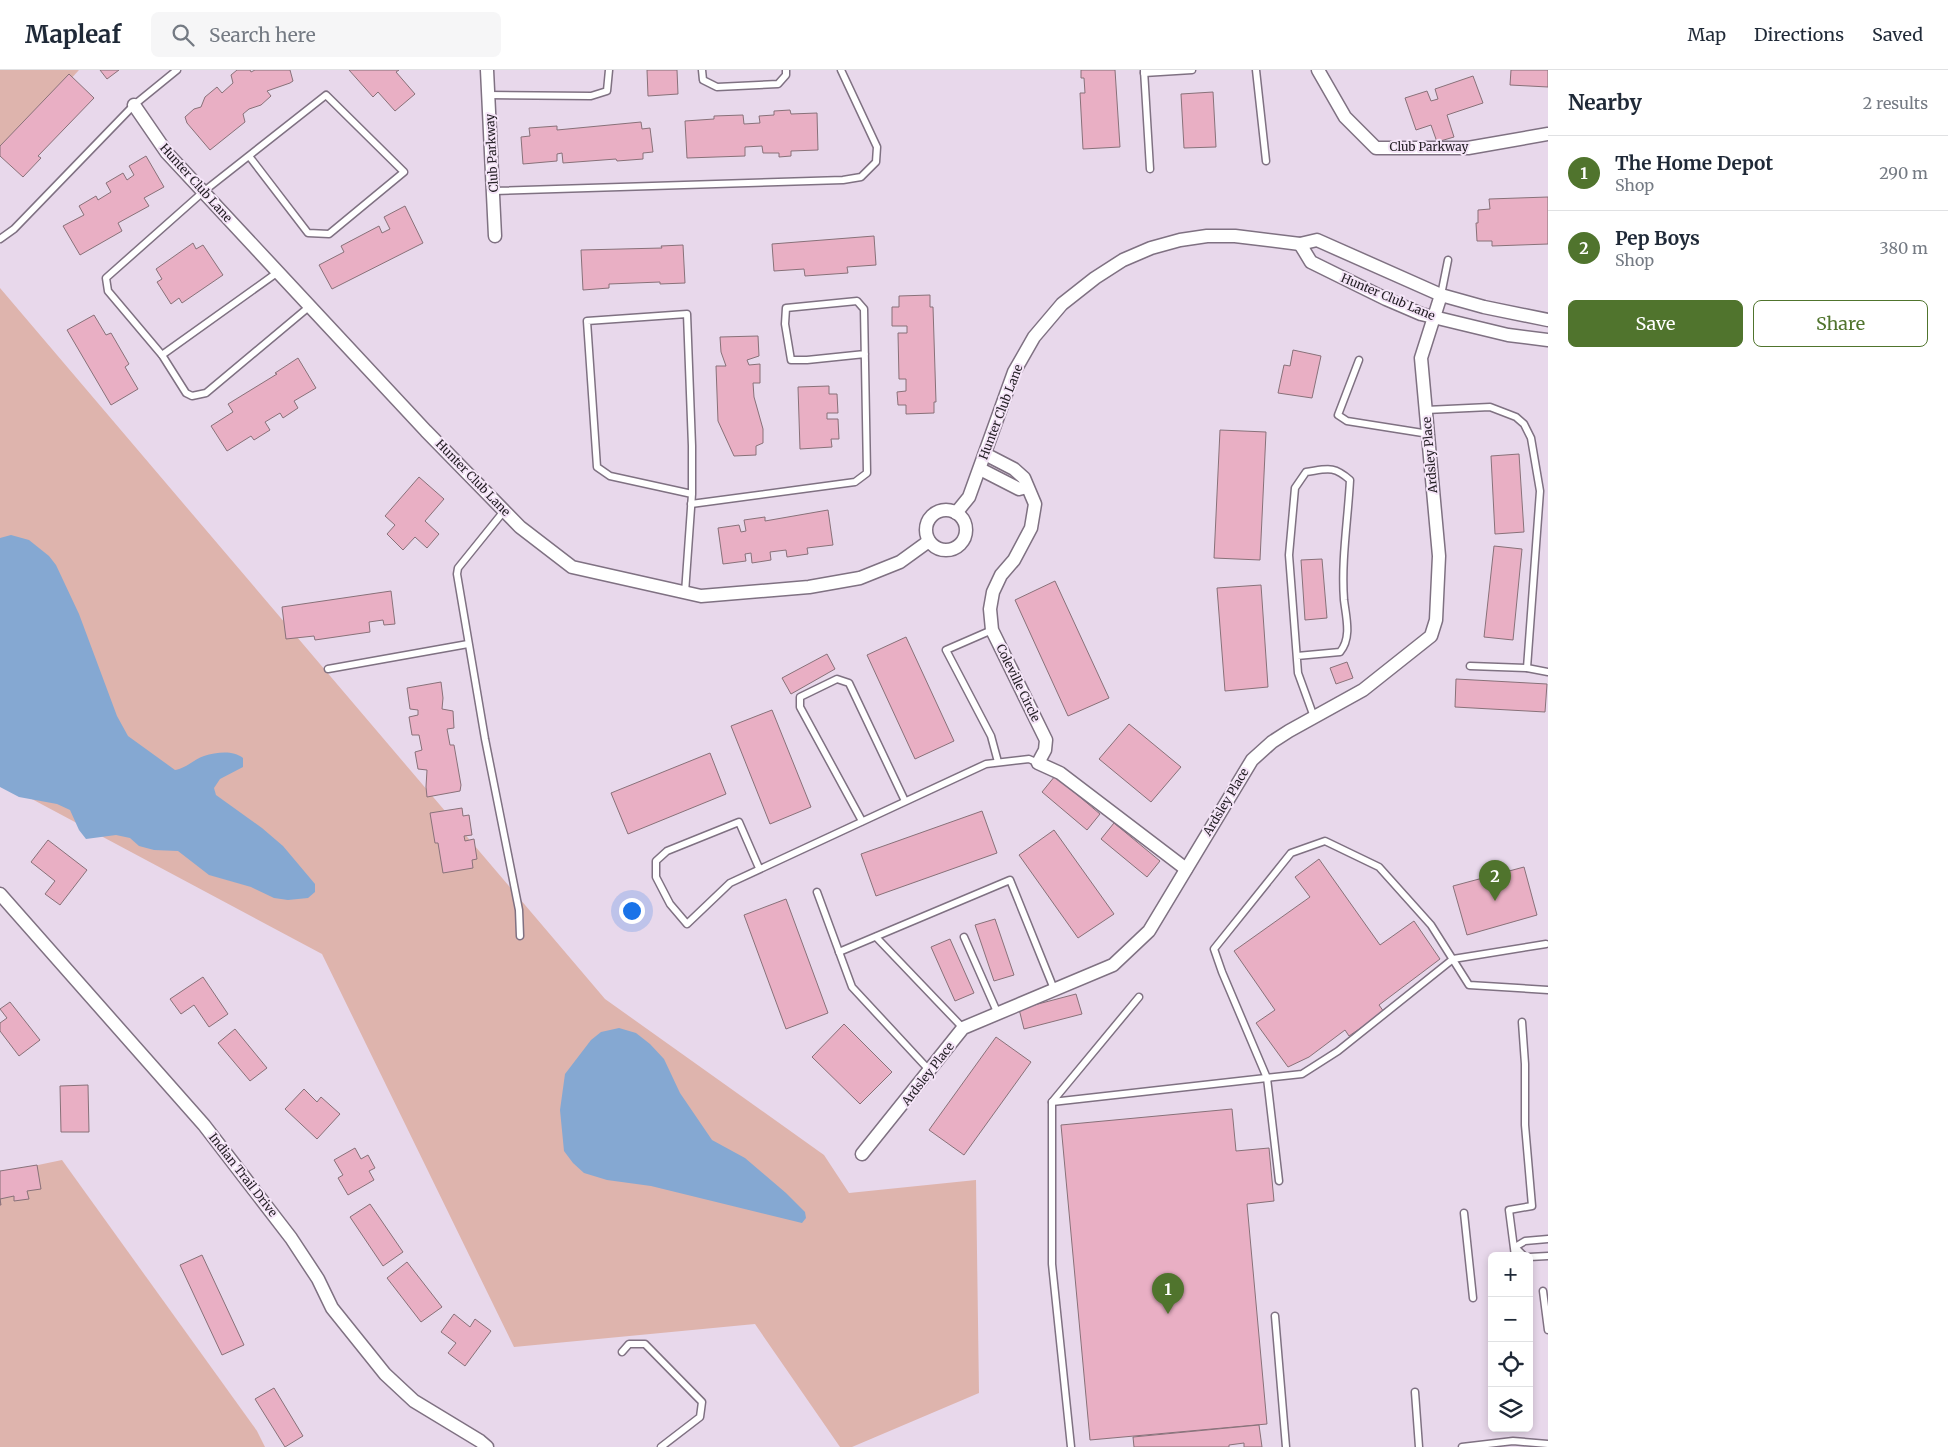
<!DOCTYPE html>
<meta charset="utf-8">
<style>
body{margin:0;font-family:Merriweather,serif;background:#f6f6f7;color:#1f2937}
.controls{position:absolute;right:15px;bottom:15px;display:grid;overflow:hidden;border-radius:8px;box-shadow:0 2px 8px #0003}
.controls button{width:45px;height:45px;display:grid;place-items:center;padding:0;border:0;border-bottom:1px solid #e0e1e3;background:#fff;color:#1f2937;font:25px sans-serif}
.you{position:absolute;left:631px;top:840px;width:18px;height:18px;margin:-12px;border:4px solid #fff;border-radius:50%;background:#1a73e8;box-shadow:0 0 0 8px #1a73e833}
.badge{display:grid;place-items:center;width:32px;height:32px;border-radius:50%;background:#50742d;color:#fff;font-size:16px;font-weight:700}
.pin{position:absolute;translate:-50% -41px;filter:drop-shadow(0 1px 2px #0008)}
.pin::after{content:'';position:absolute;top:26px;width:18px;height:15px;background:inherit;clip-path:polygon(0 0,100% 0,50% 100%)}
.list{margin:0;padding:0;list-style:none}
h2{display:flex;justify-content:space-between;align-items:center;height:65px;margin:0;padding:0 20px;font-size:21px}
h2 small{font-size:16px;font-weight:400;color:#747a83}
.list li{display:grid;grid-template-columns:32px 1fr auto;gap:15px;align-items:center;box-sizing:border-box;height:75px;padding:0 20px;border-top:1px solid #e0e1e3}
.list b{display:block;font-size:19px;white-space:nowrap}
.list p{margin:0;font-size:16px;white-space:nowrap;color:#747a83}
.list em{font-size:16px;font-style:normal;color:#747a83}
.actions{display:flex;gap:10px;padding:15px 20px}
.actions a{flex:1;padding:11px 0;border:1px solid #50742d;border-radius:8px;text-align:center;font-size:18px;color:#50742d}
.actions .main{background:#50742d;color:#fff}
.icon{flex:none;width:28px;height:28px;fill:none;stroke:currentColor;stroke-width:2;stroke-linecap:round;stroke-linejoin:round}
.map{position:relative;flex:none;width:1548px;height:1377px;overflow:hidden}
header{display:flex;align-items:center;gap:30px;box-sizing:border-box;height:70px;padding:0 25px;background:#fff;border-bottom:1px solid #e0e1e3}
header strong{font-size:24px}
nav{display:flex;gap:28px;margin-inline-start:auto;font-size:18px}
.search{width:350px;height:45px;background:#f6f6f7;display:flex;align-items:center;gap:12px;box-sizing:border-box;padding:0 18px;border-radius:8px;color:#747a83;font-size:19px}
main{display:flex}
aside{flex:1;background:#fff}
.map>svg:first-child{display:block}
.green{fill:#deb4ad}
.water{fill:#85a8d2}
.building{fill:#e9afc4;stroke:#887179}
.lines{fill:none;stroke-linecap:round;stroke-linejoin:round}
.service-casing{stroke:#7f7182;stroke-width:9}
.minor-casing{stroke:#7f7182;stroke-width:15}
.service{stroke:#fff;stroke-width:6}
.minor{stroke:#fff;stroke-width:12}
.labels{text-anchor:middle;stroke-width:4;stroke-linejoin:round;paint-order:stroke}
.street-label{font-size:12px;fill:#252026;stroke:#f5e5f8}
</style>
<header>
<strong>Mapleaf</strong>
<div class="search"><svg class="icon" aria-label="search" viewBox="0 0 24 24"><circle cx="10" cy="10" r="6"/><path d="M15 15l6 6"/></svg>Search here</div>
<nav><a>Map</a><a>Directions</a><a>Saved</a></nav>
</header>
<main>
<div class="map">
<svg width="1548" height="1377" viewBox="0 0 1548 1377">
<rect width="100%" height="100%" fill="#e8d8eb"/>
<g class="green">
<polygon points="0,0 79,0 0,86"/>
<polygon points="0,218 605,929 824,1085 849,1123 976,1110 979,1323 852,1377 840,1377 755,1254 514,1277 322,884 0,712"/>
<polygon points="62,1090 257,1361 265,1377 0,1377 0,1103"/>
</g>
<g class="water">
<path d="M11 465 29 470 49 486 56 495 79 544 117 646 128 666 175 700C187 698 194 689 204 686 217 682 233 680 243 688V697L220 709 214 718 216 725 262 758 283 776 315 814V822L308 828 288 830 274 828 251 817 209 805 178 781 154 780 139 776 130 768 116 765 86 769 79 760 70 740 57 734 19 727 0 717V468Z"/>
<polygon points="619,958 636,963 650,974 664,989 680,1023 712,1070 745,1088 786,1123 805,1142 806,1148 802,1153 651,1116 607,1110 584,1103 573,1093 564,1081 560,1040 565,1004 591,970 601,962"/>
</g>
<g class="building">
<polygon points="100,0 119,0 107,9"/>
<polygon points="237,0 250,0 251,2 255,0 290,0 293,11 290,13 267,21 271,26 261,35 249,39 243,44 245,52 210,80 187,53 185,47 194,39 201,37 205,27 217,17 222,23 233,13 231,5"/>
<polygon points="349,0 399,0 396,2 415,24 395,41 378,22 373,27"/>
<polygon points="647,0 677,0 678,24 648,26"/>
<polygon points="1081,0 1115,0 1120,77 1083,79 1080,23 1085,23 1084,8 1081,8"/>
<polygon points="1511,0 1548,0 1548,17 1510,15"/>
<polygon points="69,4 94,28 38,86 41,88 23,107 0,86 0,76"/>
<polygon points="1473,6 1483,33 1447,45 1454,67 1437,72 1431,55 1416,60 1405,28 1427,21 1431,31 1438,29 1435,19"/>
<polygon points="1213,22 1216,77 1184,78 1181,24"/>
<polygon points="790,40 791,44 817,43 818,80 791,81 791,86 779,87 779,83 763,83 762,76 745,77 745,86 687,88 685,51 714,49 714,46 743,45 744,54 760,53 759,46 774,45 774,41"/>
<polygon points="641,52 642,59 650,58 653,82 643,83 643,89 617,91 616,89 563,93 562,83 557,84 557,91 523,94 521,67 530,66 529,58 557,56 557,60"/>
<polygon points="146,86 164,117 144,128 149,136 118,153 122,161 80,185 63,156 84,145 79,136 96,126 98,130 111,122 106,113 123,103 127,110 134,105 129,96"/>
<polygon points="1548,127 1548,174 1492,176 1492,171 1477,171 1476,153 1478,153 1478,140 1490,139 1489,129"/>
<polygon points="405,136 423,173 332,219 319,195 344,182 341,176 379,156 382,163 390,159 384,147"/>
<polygon points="874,166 876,195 847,197 848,203 805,206 804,199 774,201 772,174"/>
<polygon points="193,173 196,179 203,175 223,205 182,233 179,228 171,234 157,212 162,209 156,199"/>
<polygon points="683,175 685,213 660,214 660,212 609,214 609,218 583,220 581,180 662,178 661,176"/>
<polygon points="930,225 930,237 933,237 936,332 934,332 934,343 906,344 906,335 898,335 897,322 906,321 906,309 899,309 898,263 907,263 907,256 892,256 892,237 899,237 899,226"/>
<polygon points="94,245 106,265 111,263 129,294 125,297 138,319 111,335 67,260"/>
<polygon points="758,266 759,286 747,290 749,295 760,294 760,313 753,313 754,327 763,359 763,373 756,376 756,385 734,386 718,351 716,296 726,296 721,282 720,267"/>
<polygon points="1293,280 1321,286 1312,328 1278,323 1284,295 1290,296"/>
<polygon points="298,288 316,318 294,331 298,338 283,348 280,343 265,352 270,360 254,370 251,366 227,381 211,356 233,342 228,334 277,304 275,303"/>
<polygon points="829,316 829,324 837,324 838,343 827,343 827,349 838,349 839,369 831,369 832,377 800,379 798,317"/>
<polygon points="1220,360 1266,362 1260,490 1214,488"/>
<polygon points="1519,384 1524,462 1495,464 1491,386"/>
<polygon points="419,407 444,429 425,451 439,464 427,478 415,467 403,480 387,464 395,455 385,446"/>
<polygon points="828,440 833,475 807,478 808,484 787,487 786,480 770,482 771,490 752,493 751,483 745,484 746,491 723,494 718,458 739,455 741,462 746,461 744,450 765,447 765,451"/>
<polygon points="1494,476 1522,479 1513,570 1484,567"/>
<polygon points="1322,489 1327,548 1305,550 1301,490"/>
<polygon points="1055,511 1109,628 1068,646 1015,530"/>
<polygon points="1261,515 1268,617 1225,621 1217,518"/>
<polygon points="391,521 395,554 384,555 383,550 369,552 370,562 315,570 314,566 286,569 282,537"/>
<polygon points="906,567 954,671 915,689 867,585"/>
<polygon points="827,584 835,599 791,624 782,608"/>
<polygon points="1347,592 1353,608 1336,614 1330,598"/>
<polygon points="1456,609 1547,614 1545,642 1455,637"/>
<polygon points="441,612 443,628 442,639 453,641 454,658 447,659 450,675 454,675 461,715 460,721 427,727 426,717 427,700 418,699 415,682 422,680 419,665 412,665 409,647 418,645 418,640 410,639 407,618"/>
<polygon points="772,640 811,737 770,754 731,656"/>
<polygon points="1129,654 1181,697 1151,732 1099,689"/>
<polygon points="710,683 726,724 628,764 611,723"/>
<polygon points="1055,706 1100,744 1087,760 1042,722"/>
<polygon points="462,738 463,746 469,745 472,765 464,766 465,771 474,769 477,789 472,790 473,798 443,803 438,773 435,773 430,743"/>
<polygon points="982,741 997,783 876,826 861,784"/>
<polygon points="1114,753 1160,791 1147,807 1101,769"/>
<polygon points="1054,760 1114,844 1078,868 1019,785"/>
<polygon points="48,770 87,800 60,835 45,824 55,811 31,792"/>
<polygon points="1319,789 1380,875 1414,851 1440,889 1379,935 1384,942 1349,966 1345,960 1309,987 1288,997 1256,953 1275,940 1234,881 1310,827 1295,807"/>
<polygon points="1524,797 1537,845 1467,865 1453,816"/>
<polygon points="786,829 828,943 786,959 744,845"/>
<polygon points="995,849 1014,905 994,911 975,855"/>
<polygon points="950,869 974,923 955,931 931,877"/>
<polygon points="203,907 228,944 209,957 194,935 181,944 170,929"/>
<polygon points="1076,924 1082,944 1024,959 1019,939"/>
<polygon points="10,932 40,970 19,986 0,961 0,953 7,948 0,939"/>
<polygon points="844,954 892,1002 860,1034 812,987"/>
<polygon points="235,959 267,998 250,1011 218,973"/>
<polygon points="996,967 1031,992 964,1085 929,1060"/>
<polygon points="88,1015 89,1062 61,1062 60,1016"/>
<polygon points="304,1019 317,1032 321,1027 340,1044 317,1069 285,1039"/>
<polygon points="1232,1039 1236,1081 1269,1078 1274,1131 1247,1134 1267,1354 1090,1370 1061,1055"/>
<polygon points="355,1078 361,1089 368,1085 375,1098 369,1101 374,1110 348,1125 338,1108 343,1105 334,1090"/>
<polygon points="37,1095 41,1119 27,1121 29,1129 14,1131 14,1126 0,1129 1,1135 0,1135 0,1101"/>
<polygon points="370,1134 403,1182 383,1196 350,1147"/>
<polygon points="202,1185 244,1275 222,1285 180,1195"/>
<polygon points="407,1192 442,1237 421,1252 387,1208"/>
<polygon points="454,1244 470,1257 475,1249 491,1261 465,1296 448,1283 456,1273 441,1262"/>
<polygon points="274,1318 303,1366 285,1377 255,1329"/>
<polygon points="1259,1355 1262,1377 1244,1377 1244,1373 1229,1375 1229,1377 1134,1377 1133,1367"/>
</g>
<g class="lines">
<g class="service-casing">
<g id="service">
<polyline points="702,0 703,10 717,17 778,14 786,5 786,0"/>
<polyline points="1144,0 1150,99"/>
<polyline points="1256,0 1266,91"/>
<polyline points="1144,3 1192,0"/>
<polyline points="488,25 591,26 607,21 609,0"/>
<polyline points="249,86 308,163 329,164 404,102 326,25 203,122 106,208 108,221 162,285 186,323 192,326 206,323 310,236"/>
<polyline points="494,121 843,110 861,107 876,92 877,77 841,0"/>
<polyline points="0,169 14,159 134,35 177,0"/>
<polyline points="1441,225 1448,190"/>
<polyline points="162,285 278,202"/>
<polyline points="1359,290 1338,345 1347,351 1429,364"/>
<polyline points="1426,340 1490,337 1516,347 1524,354 1531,368 1540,421 1527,598"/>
<polyline points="691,434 855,412 867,403 864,239 857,231 786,238 785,254 791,290 807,290 865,284"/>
<polyline points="504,441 458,498 457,504 485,669 519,840 520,866"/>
<polyline points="685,523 692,424 692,376 687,244 587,251 597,397 610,406 692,424"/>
<polyline points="992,560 946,580 991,666 998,692"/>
<path d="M1297 586 1340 582C1352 568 1346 547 1344 530 1341 491 1348 449 1350 410 1333 395 1327 399 1306 402L1295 418 1289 485 1298 603 1314 647"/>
<polyline points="1470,596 1527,598 1548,602"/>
<polyline points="328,599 468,574"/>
<polyline points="862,751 800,637 800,627 837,609 849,613 905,731"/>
<polyline points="759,798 739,752 667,781 656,791 656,807 670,834 687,854 730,813 986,694 1029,689 1038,693"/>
<polyline points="817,822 852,917 930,1001"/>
<polyline points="876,867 963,958"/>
<polyline points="964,867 998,944"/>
<polyline points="839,882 1010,810 1054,919"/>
<polyline points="1052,1032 1302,1004 1338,981 1453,889 1546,874"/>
<polyline points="1279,1111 1267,1008 1222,902 1214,879 1291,783 1325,771 1379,797 1431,855 1469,915 1548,920"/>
<polyline points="1464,1143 1473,1228"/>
<polyline points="1515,1186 1509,1140 1532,1136 1525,1055 1525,994 1522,952"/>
<polyline points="1524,1186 1515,1177 1525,1171 1548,1169"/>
<polyline points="1529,1187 1548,1186"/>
<polyline points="1543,1221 1548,1260"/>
<polyline points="1275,1246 1286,1377"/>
<polyline points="622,1282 629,1274 645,1274 702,1332 700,1347 661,1377"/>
<polyline points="1415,1322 1419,1377"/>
<polyline points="1071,1377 1052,1194 1052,1032 1139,927"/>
<polyline points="1462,1377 1513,1371 1548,1374"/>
</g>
</g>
<g class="minor-casing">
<g id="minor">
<polyline points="487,0 495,166"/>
<polyline points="1318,0 1345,47 1376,78 1468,78 1548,64"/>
<polyline points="134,35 167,83 426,361 520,457 572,497 701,526 809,517 860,508 900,492 929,471"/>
<polyline points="1300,174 1311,192 1386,229 1421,244 1508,265 1548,270"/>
<polyline points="985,384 1014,399 1024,408 1035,434 1031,458 1014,490 1001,505 993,522 990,539 992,560 1046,670 1045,680 1038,693 1060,703 1186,799"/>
<polyline points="980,399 1019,419 1027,417"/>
<circle cx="946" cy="460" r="20"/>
<polyline points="956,443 969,427 1014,302 1034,267 1062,234 1095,208 1123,190 1151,178 1180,170 1207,166 1235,166 1300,174 1317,170 1441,225 1484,237 1548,250"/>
<polyline points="0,824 204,1055 291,1168 318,1209 332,1238 385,1304 414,1331 480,1371 487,1377"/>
<polyline points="862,1084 963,958 1113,895 1149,861 1252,690 1272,672 1289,661 1363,620 1431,566 1436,550 1439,486 1421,288 1441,225"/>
</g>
</g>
<use href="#service" class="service"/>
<use href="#minor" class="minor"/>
</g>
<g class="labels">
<g class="street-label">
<text x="1429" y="81">Club Parkway</text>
<text transform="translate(492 83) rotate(-93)" y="4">Club Parkway</text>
<text transform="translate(196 113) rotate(48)" y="4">Hunter Club Lane</text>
<text transform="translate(1388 227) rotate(23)" y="4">Hunter Club Lane</text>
<text transform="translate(1001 342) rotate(-69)" y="4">Hunter Club Lane</text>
<text transform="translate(1430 385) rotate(-95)" y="4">Ardsley Place</text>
<text transform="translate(473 408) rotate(46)" y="4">Hunter Club Lane</text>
<text transform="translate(1018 613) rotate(64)" y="4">Coleville Circle</text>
<text transform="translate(1226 732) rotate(-59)" y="4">Ardsley Place</text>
<text transform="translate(928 1004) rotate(-52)" y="4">Ardsley Place</text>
<text transform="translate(243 1105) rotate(52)" y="4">Indian Trail Drive</text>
</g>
</g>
</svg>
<div class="controls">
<button>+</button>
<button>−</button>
<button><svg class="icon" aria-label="locate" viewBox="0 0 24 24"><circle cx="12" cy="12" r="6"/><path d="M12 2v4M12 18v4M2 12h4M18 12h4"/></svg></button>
<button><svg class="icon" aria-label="layers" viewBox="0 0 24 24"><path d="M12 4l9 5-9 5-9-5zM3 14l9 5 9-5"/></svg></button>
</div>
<div class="you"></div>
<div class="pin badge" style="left:1168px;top:1244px">1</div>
<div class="pin badge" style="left:1495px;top:831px">2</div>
</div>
<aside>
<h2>Nearby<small>2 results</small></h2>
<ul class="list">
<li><span class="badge">1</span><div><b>The Home Depot</b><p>Shop</p></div><em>290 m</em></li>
<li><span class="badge">2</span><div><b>Pep Boys</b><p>Shop</p></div><em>380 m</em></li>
</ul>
<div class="actions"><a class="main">Save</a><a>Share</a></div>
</aside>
</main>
